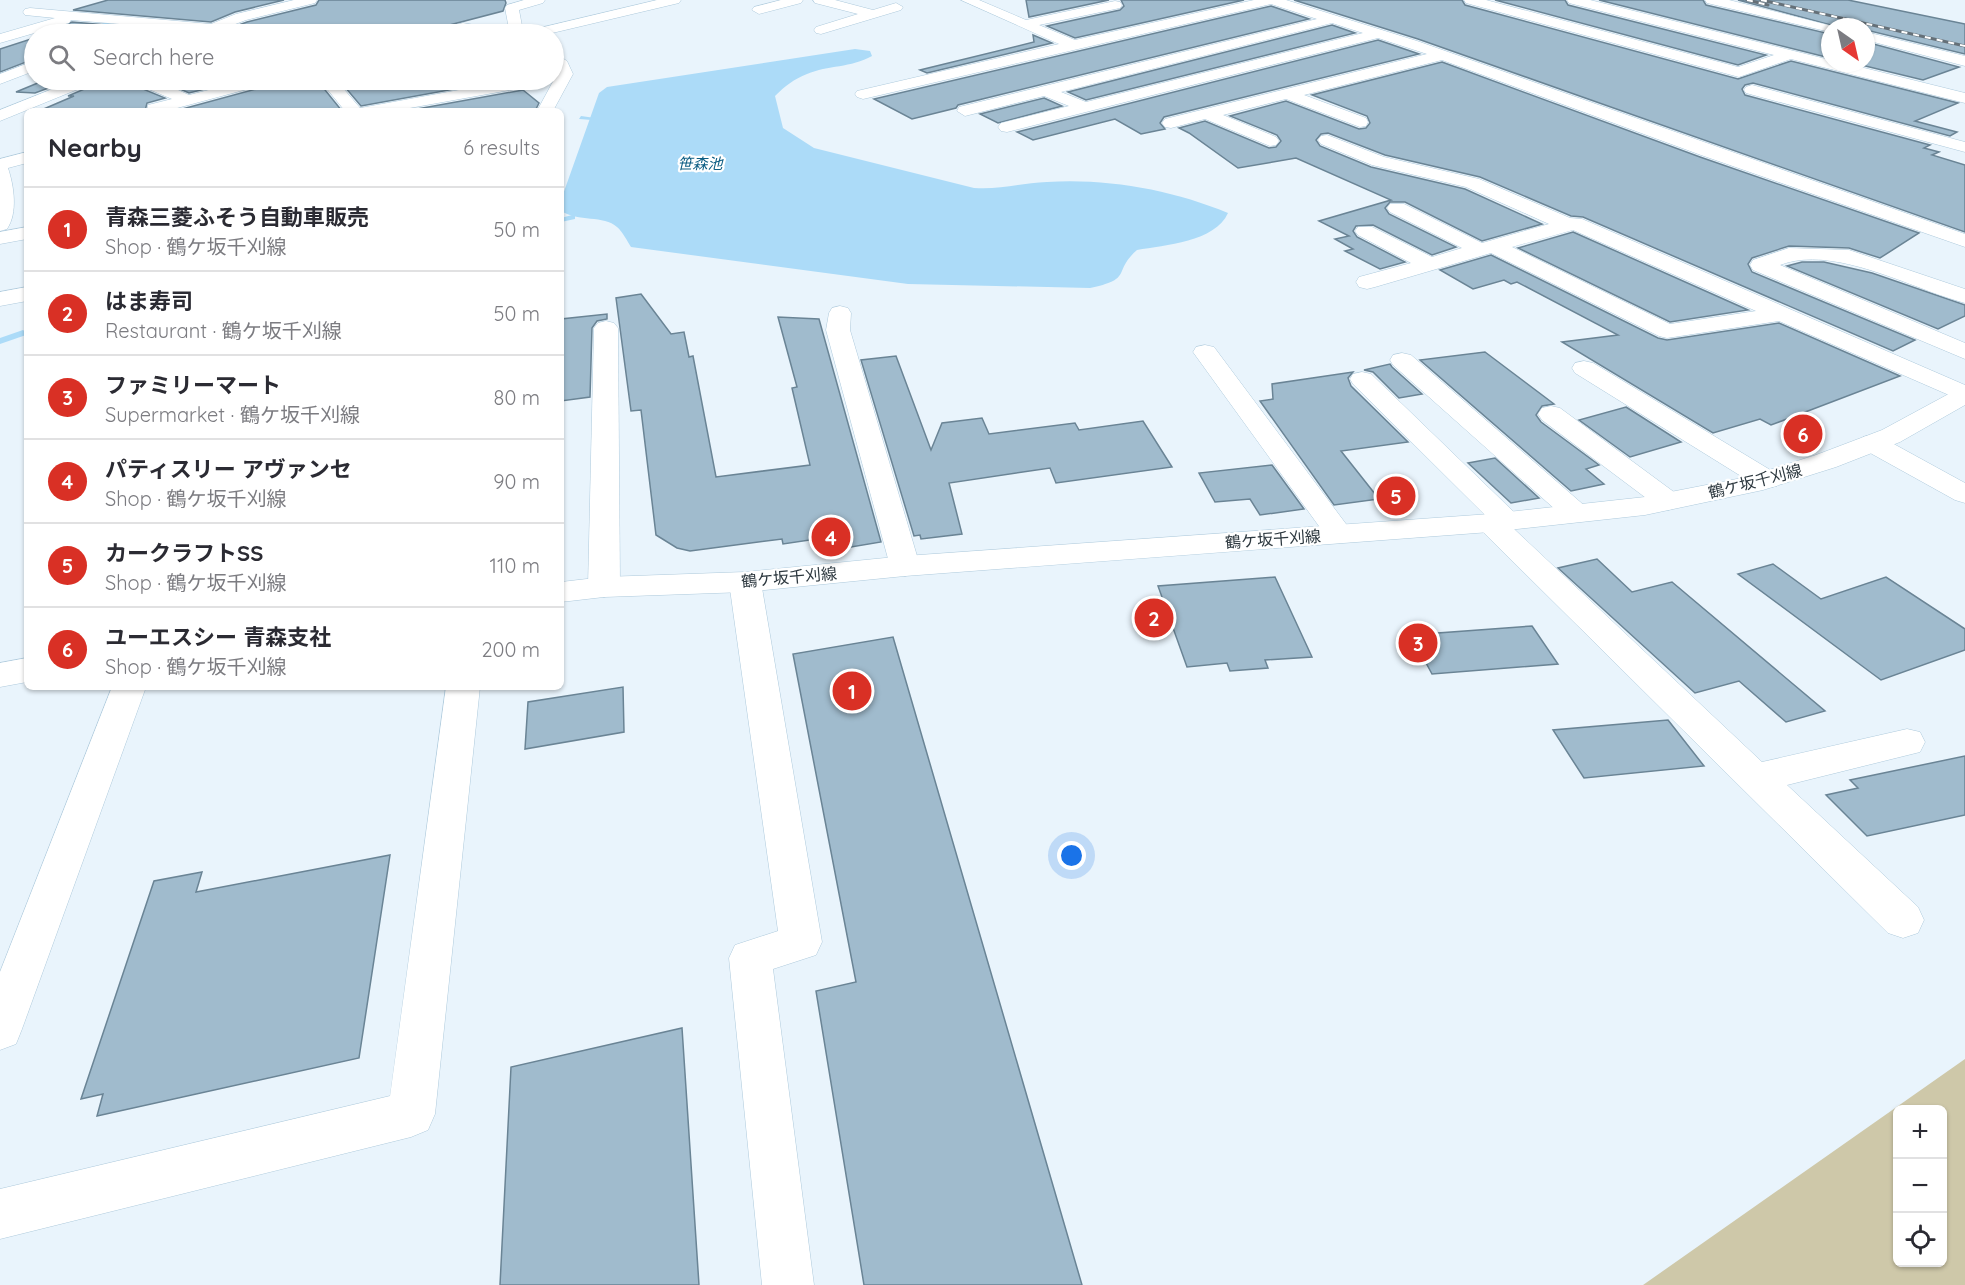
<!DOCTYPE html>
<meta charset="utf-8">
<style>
body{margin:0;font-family:Quicksand,"Noto Sans JP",sans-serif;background:#f2f2f3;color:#2b2b33}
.controls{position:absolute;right:18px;bottom:18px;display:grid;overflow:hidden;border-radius:9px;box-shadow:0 2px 4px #0004}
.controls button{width:54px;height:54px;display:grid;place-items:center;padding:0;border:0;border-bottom:2px solid #e1e1e2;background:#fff;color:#2b2b33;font:30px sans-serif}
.compass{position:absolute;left:1821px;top:18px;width:54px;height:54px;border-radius:50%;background:#fff;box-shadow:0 2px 4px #0004;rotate:146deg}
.you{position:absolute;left:1072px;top:856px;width:21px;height:21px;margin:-15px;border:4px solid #fff;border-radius:50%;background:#1a73e8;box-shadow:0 0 0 9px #1a73e833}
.badge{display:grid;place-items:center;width:39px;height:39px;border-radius:50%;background:#d93025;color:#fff;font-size:20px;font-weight:700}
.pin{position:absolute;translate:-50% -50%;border:3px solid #fff;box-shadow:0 2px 6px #0006}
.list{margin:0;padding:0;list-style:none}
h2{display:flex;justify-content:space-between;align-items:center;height:78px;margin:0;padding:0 24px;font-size:26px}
h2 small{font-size:20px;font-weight:400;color:#7c7c81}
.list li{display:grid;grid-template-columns:39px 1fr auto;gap:18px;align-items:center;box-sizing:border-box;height:84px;padding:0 24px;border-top:2px solid #e1e1e2}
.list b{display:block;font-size:22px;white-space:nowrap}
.list p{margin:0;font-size:20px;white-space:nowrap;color:#7c7c81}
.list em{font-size:20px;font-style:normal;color:#7c7c81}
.icon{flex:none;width:33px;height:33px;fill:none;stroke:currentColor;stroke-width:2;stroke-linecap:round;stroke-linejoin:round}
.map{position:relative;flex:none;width:1965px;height:1285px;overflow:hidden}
.search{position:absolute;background:#fff;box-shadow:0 2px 4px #0004;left:24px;top:24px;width:540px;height:66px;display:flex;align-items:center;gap:15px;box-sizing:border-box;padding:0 21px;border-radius:33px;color:#7c7c81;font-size:22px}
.panel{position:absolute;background:#fff;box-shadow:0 2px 4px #0004;left:24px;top:108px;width:540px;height:582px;border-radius:9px}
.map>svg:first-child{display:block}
.green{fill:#cec8a9;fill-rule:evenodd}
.water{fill:#acdbf8}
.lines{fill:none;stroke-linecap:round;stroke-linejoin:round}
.stream{fill:#acdbf8;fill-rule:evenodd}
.building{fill:#a0bbcd;stroke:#6a8495;stroke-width:1.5}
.minor-casing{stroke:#aecadc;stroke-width:1}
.major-casing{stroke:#aecadc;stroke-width:1}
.minor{fill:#fff;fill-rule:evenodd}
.major{fill:#fff;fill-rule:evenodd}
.rail-casing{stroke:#657078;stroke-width:3}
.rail{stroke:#fff;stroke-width:2;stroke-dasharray:6;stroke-linecap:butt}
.labels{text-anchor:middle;stroke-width:4.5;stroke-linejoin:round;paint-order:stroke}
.far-water-label{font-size:15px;font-style:italic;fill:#0c5d83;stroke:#fff}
.street-label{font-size:16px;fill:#2d383f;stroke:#fff}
</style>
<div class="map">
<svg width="1965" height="1285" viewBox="0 0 1965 1285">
<rect width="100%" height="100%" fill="#e9f4fc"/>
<path class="green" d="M1965 1059V1285H1643ZM1898 1110H1942V1262H1898Z"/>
<path class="water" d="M855 49 870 51 872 56C851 68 828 65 807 74 794 79 785 86 775 96L783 128 814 148 974 188C999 190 1022 183 1047 182 1107 178 1173 190 1228 213 1215 242 1165 245 1137 250 1112 272 1134 279 1090 288L908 284 631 247C627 241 623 232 617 227 604 215 578 222 561 211V200L599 93 607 87Z"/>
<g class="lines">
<g class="stream">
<polygon points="107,22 112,23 79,34 72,34"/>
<polygon points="581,116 595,118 592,120 579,119"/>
<polygon points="572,215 575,215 575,219 561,222 561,218"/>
<polygon points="23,330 27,333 26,335 0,344 0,338"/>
</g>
</g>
<g class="building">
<polygon points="108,0 284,0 235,12 211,22 73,10"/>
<polygon points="319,0 505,0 506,3 503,11 415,34 214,34 247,22 316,5"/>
<polygon points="1026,0 1109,0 1029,17"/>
<polygon points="1121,0 1244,0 1075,38 1047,26 1120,10 1124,6"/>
<polygon points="1294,0 1462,0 1465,5 1738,79 1791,61 1958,103 1915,121 1957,132 1950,136 1753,83 1745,85 1742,89 1745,95 1930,145 1924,148 1939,152 1932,155 1965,165 1965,232 1418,39"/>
<polygon points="1495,0 1565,0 1568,5 1766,55 1738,65"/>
<polygon points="1599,0 1703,0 1706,5 1830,34 1830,58"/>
<polygon points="1738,0 1848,0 1965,24 1965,54 1866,30 1866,27 1838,27"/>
<polygon points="1271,6 1309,19 958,105 956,108 912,119 874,99"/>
<polygon points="72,22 189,32 188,34 42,33"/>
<polygon points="1332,25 1355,33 1086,100 1068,92"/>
<polygon points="1033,35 1052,43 927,73 920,70 1034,42"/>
<polygon points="34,38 34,59 0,72 0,49"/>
<polygon points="1378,40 1419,54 1164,117 1160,123 1165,129 1141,134 1115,119 1033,140 1017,132"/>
<polygon points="1866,42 1959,67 1923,80 1853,63 1866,63"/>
<polygon points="1442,62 1700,157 1919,233 1880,258 1849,248 1789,246 1752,258 1748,264 1752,272 1915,340 1893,351 1583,217 1571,216 1480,177 1385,155 1328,133 1321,134 1316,140 1320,146 1371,167 1465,189 1542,224 1482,241 1405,202 1390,202 1385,208 1389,214 1456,247 1432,255 1373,225 1356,226 1353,231 1357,237 1405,262 1380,269 1345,251 1353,249 1335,239 1349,236 1319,221 1391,200 1296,158 1238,168 1189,133 1179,128 1205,121 1269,148 1276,147 1281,141 1277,135 1230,116 1286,101 1359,129 1366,128 1370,123 1367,116 1312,95"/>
<polygon points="41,80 70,80 35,93 16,92 45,80"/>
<polygon points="97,80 136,80 135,82 138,87 165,98 147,103 145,111 39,111 74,96 68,96 94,85"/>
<polygon points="160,80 241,80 189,93"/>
<polygon points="274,80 320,80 321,85 342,111 175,111 271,85"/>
<polygon points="339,80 504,80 361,106"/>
<polygon points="523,90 539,103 535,111 406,111"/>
<polygon points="1044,98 1062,106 998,123 980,114"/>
<polygon points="1573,232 1748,310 1670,322 1518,248"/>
<polygon points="1491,255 1658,338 1667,340 1779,323 1900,376 1771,425 1760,419 1713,433 1562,342 1618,335 1517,282 1511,284 1504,280 1473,289 1440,270"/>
<polygon points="1802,262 1824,262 1872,273 1965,305 1965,316 1938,329 1787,266"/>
<polygon points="641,294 671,334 684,332 689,357 693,356 716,477 810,465 792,388 797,387 778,317 819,319 881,542 845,548 823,538 783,544 782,539 690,551 677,548 656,535 641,410 631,411 616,298"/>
<polygon points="607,314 607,319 597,321 592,328 590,397 561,401 561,319"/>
<polygon points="1485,352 1554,404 1542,406 1536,415 1541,422 1599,465 1586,469 1604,484 1571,491 1420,360"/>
<polygon points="896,356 931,450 942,423 982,418 989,434 1075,423 1079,430 1143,421 1172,467 1056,483 1050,468 949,483 962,534 921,539 920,535 914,536 861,360"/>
<polygon points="1390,364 1392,367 1422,394 1399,398 1373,372 1364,370"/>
<polygon points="1353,372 1348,378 1351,386 1408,442 1341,451 1379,499 1334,505 1260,401 1273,399 1272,384"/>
<polygon points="1626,407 1681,442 1630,457 1579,420"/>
<polygon points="1495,458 1539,498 1511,503 1468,463"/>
<polygon points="1272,465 1304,509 1260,515 1250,499 1215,502 1199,473"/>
<polygon points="1597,559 1632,592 1672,582 1825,711 1786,722 1739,681 1695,693 1558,568"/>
<polygon points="1773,564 1821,599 1886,577 1965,629 1965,650 1881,680 1738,574"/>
<polygon points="1275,577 1312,657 1265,660 1268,668 1230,671 1227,663 1187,667 1158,586"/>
<polygon points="1532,626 1558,664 1432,674 1411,635"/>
<polygon points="893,637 1082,1285 864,1285 816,991 856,982 793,654"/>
<polygon points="623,687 624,732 525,749 528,702"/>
<polygon points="1668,720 1704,766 1584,778 1553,730"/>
<polygon points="1965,756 1965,815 1867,836 1826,795 1858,788 1850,780"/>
<polygon points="390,855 359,1058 97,1116 103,1094 81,1099 154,881 202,872 196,892"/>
<polygon points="682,1028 699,1285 500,1285 511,1067"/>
</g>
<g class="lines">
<g class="minor-casing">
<g id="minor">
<polygon points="294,0 317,0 315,3 246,20 209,34 190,34 193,30 71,20 69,23 0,43 0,34 55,18 25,15 23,12 25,9 30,8 211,24 236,14"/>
<polygon points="524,0 545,0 543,3 519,10 523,31 521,34 480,34 463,31 450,34 428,34 430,31 463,23 503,30 509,29 505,8 507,5"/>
<polygon points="657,0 681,0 679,3 548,34 525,34 527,31"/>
<polygon points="781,0 803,0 801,3 759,14 752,10 754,7"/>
<polygon points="813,0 835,0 873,10 896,3 903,7 901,10 821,34 816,33 814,30 816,27 858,14 815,3"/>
<path d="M961 0H979L1026 20 1115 1 1120 2 1122 5 1120 8 1039 25 1075 40 1254 0H1286L1417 41 1965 234V247L1701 155 1442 60 1304 95 1366 118 1368 122 1366 126 1360 127 1286 99 1223 115 1276 137 1279 141 1276 145 1270 146 1205 119 1171 128 1165 127 1162 123 1165 119 1427 54 1378 38 1007 132 1001 131 998 127 1001 123 1069 106 1044 96 965 116 957 111 959 107 1317 19 1271 4 863 99 857 97 855 94 857 91 1059 44ZM1332 23 1363 33 1086 102 1061 92Z"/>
<polygon points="1464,0 1486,0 1738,67 1774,55 1569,3 1567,0 1590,0 1830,60 1830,63 1844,63 1965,93 1965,103 1791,59 1739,77 1466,3"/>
<polygon points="1705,0 1729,0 1836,27 1830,27 1830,32 1707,3"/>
<polygon points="1866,32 1965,56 1965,66 1866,40"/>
<polygon points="554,53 567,61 573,74 553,111 537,111 557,74 554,64"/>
<polygon points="34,61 34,71 0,84 0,74"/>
<polygon points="75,80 95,80 93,83 0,121 0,110"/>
<polygon points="139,80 156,80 189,95 248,80 272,80 270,83 166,111 147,111 148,105 172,99 139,85 137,82"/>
<polygon points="322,80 336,80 360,108 514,80 546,80 538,85 393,111 345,111 323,84"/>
<polygon points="1752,85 1965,142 1965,152 1746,93 1744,90 1746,87"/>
<path d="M1327 135 1384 157 1479 179 1570 218 1582 219 1965 385V402L1779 321 1667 338 1659 336 1491 253 1375 287 1367 289 1359 287 1356 282 1359 277 1411 263 1358 235 1355 231 1358 227H1372L1432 257 1462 248 1390 212 1387 208 1390 204H1404L1482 243 1549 224 1466 187 1372 165 1321 144 1318 140 1321 136ZM1573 230 1756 311 1670 324 1512 247Z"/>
<path d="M27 152V163L8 168C14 186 18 213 7 229L0 231V159Z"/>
<polygon points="27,227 27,239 0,244 0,232"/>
<path d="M1789 248 1849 250 1965 289V303C1912 289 1834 244 1780 265L1965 343V359L1753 270 1750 265 1753 260Z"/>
<polygon points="27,287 27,301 0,306 0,292"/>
<polygon points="840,306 848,308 851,313 850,330 920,566 916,573 905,576 894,573 890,566 826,330 829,313 832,308"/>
<polygon points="606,321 614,323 618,328 620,587 615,594 604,597 593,594 588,587 594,328 598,323"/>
<polygon points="1205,345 1214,347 1349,528 1354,534 1349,540 1339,543 1329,540 1193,352 1196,347"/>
<polygon points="1402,353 1411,355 1586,507 1591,513 1586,519 1576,522 1566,519 1393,365 1390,360 1393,355"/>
<polygon points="1584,361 1593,363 1777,474 1781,480 1777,486 1767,488 1757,486 1575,373 1572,368 1575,363"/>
<polygon points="1362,372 1371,374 1517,515 1522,521 1517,527 1513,528 1762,762 1907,729 1920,732 1925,742 1920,752 1787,785 1918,907 1924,920 1918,933 1903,938 1888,933 1480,529 1475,523 1480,517 1485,515 1353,384 1350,379 1353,374"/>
<polygon points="1551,406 1560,408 1678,495 1682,501 1678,507 1668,510 1658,507 1542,420 1538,414 1542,408"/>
<polygon points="1872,435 1881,437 1965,483 1965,503 1955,500 1863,449 1859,443 1863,437"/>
<polygon points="745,572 756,575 761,582 822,942 816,955 773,969 814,1285 762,1285 729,958 735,945 778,931 729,582 734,575"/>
<polygon points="112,687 146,687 22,1029 16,1044 0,1050 0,972"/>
<polygon points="446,687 480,687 435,1114 428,1130 411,1137 0,1239 0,1189 390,1096"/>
</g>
</g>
<g class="major-casing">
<g id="major">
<polygon points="1965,387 1965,405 1900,442 1836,467 1763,490 1645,515 1490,532 905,576 745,592 604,597 561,602 561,582 604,577 745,572 905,556 1490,514 1645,497 1747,477 1816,455 1882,430 1956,390"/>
<polygon points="27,658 27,682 0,687 0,663"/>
</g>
</g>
<use href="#minor" class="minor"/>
<use href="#major" class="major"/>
<g class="rail-casing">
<g id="rail">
<polyline points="1747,0 1768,5"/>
<polyline points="1761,0 1965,46"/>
</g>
</g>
<use href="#rail" class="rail"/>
</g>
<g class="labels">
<g class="far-water-label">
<text x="700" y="169">笹森池</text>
</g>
<g class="street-label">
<text transform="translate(1755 481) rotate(-14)" y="6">鶴ケ坂千刈線</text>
<text transform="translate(1273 539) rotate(-4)" y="6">鶴ケ坂千刈線</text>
<text transform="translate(789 577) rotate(-5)" y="6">鶴ケ坂千刈線</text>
</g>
</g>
</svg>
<div class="controls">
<button>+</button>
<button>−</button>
<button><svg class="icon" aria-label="locate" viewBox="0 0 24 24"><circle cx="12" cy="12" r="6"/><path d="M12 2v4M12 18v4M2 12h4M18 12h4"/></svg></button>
</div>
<svg class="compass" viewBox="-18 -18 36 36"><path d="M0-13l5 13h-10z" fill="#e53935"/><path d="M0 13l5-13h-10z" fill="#7c7c81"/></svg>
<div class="you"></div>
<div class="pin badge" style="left:852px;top:691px">1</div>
<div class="pin badge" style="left:1154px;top:618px">2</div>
<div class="pin badge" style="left:1418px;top:643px">3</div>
<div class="pin badge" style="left:831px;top:537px">4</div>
<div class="pin badge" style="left:1396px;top:496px">5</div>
<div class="pin badge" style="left:1803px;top:434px">6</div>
<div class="search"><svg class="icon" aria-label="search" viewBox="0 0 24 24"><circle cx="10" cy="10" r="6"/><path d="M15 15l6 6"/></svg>Search here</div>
<section class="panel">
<h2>Nearby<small>6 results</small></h2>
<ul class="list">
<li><span class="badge">1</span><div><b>青森三菱ふそう自動車販売</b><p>Shop · 鶴ケ坂千刈線</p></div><em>50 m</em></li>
<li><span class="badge">2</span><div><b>はま寿司</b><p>Restaurant · 鶴ケ坂千刈線</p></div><em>50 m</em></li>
<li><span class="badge">3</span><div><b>ファミリーマート</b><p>Supermarket · 鶴ケ坂千刈線</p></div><em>80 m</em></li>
<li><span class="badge">4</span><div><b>パティスリー アヴァンセ</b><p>Shop · 鶴ケ坂千刈線</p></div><em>90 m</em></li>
<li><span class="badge">5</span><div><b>カークラフトSS</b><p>Shop · 鶴ケ坂千刈線</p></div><em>110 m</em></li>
<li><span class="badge">6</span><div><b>ユーエスシー 青森支社</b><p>Shop · 鶴ケ坂千刈線</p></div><em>200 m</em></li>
</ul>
</section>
</div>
